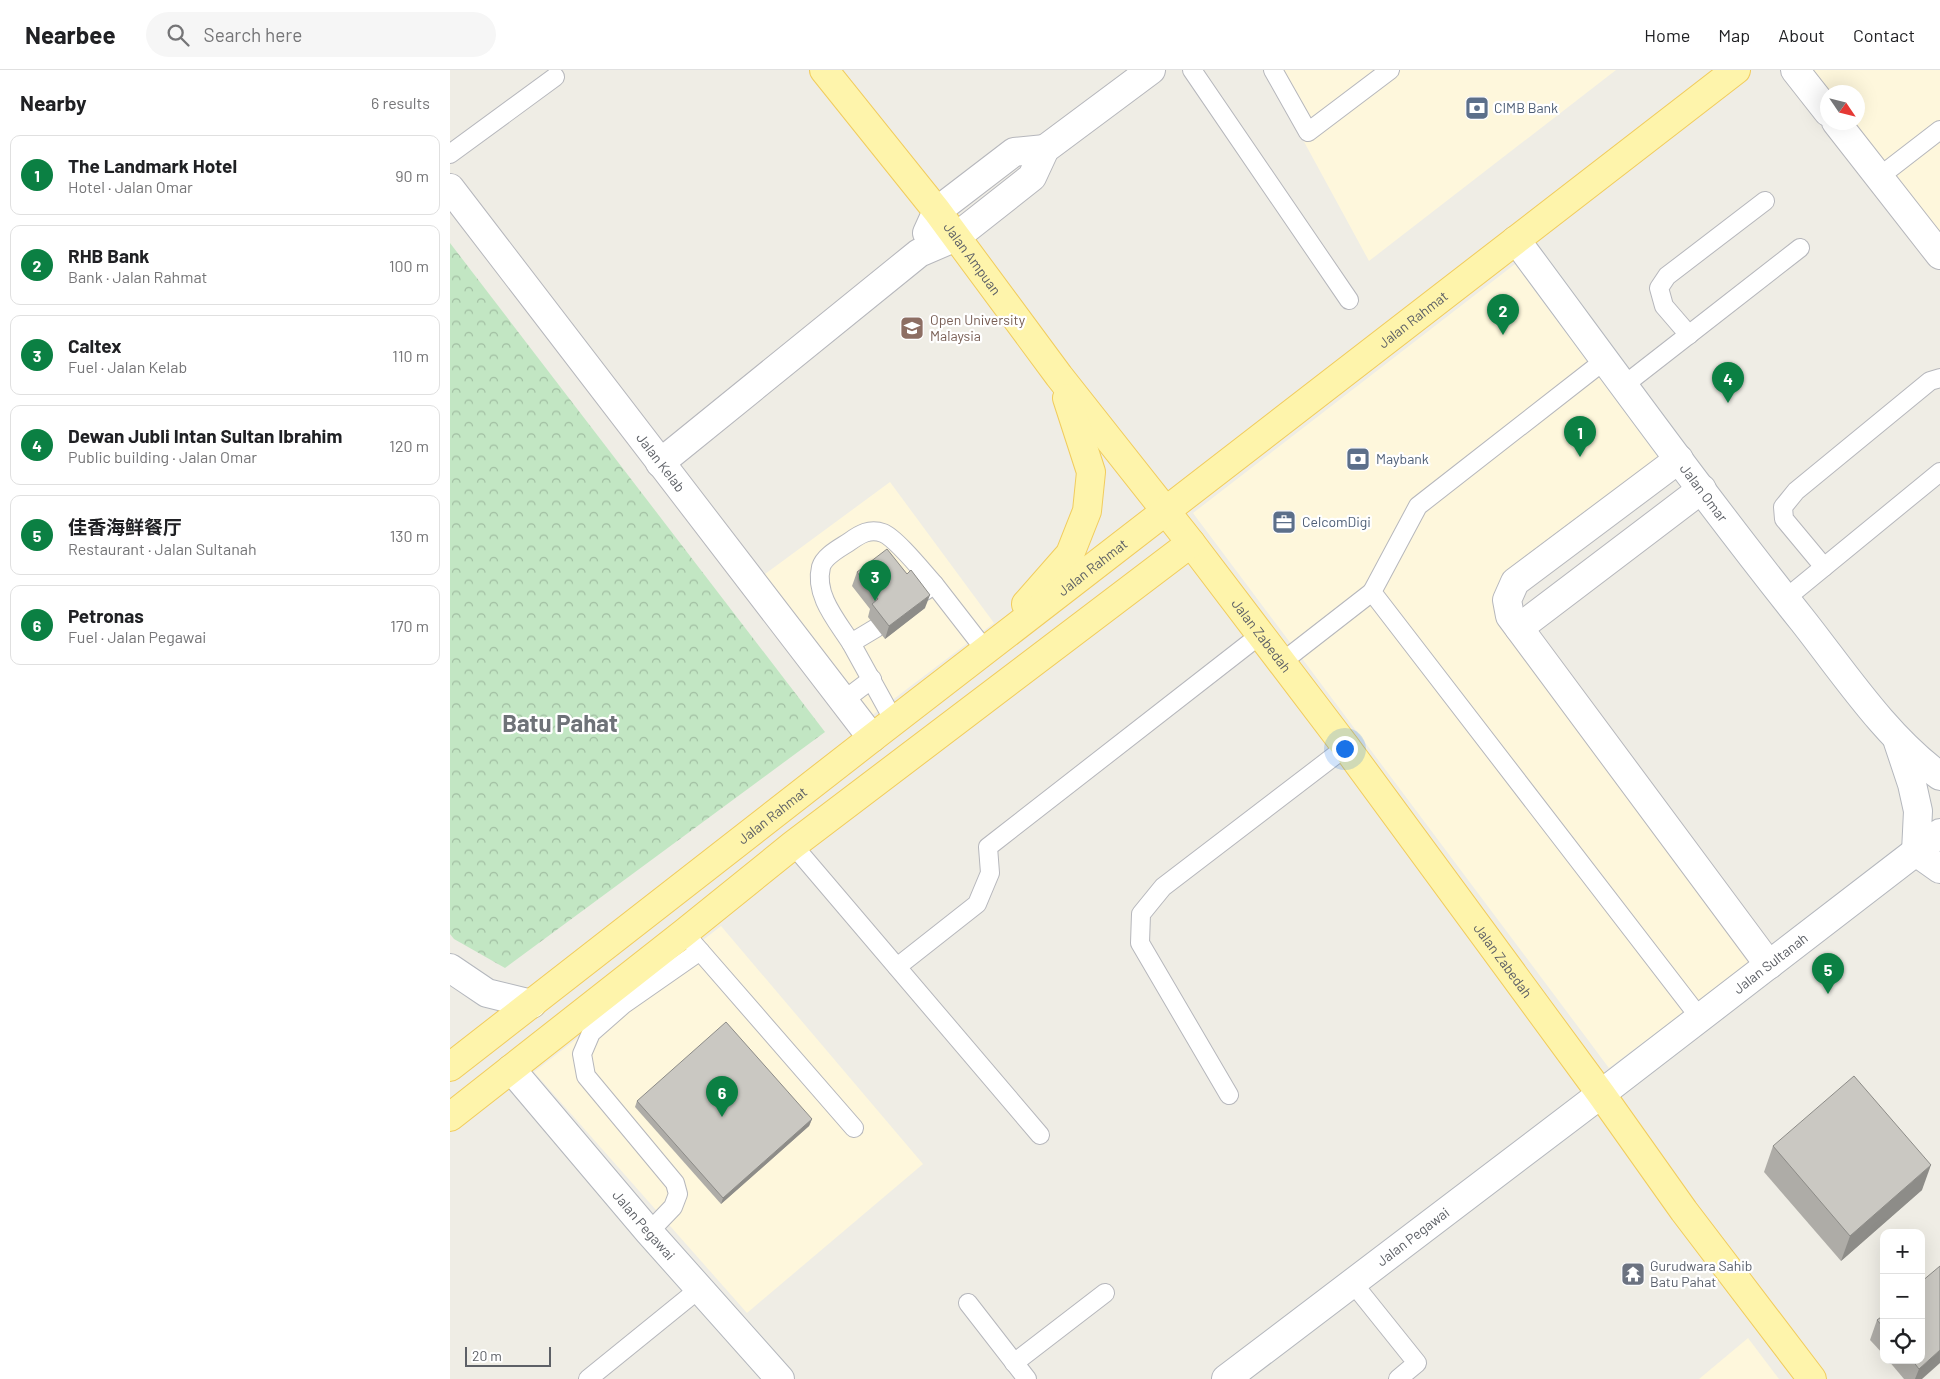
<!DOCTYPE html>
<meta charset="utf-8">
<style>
body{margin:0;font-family:Barlow,"Noto Sans SC",sans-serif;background:#f6f6f6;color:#202124}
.controls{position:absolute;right:15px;bottom:15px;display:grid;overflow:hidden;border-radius:10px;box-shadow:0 5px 20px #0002}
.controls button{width:45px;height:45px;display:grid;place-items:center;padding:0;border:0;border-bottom:1px solid #e0e0e0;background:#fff;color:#202124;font:25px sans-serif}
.compass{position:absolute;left:1370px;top:15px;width:45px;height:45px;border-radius:50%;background:#fff;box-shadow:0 5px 20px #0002;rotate:125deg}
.scale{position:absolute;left:15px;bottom:12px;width:86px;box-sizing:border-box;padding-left:5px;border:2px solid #5d6066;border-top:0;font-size:14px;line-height:18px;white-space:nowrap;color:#5d6066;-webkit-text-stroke:4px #fff;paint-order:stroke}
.you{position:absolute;left:894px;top:678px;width:18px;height:18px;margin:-12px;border:4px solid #fff;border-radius:50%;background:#1a73e8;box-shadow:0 0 0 8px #1a73e833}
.badge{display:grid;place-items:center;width:32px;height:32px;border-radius:50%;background:#0b8043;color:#fff;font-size:16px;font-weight:700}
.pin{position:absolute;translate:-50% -41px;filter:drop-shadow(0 1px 2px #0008)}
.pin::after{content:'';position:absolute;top:26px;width:18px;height:15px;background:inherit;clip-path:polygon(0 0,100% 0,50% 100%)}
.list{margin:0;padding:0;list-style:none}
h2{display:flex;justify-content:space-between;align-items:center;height:65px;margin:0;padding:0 20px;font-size:21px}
h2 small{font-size:16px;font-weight:400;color:#757577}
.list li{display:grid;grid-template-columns:32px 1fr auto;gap:15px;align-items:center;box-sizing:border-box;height:80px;margin:0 10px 10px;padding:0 10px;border:1px solid #e0e0e0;border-radius:10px}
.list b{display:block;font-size:19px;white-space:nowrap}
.list p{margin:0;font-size:16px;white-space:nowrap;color:#757577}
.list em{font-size:16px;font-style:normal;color:#757577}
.icon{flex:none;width:28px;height:28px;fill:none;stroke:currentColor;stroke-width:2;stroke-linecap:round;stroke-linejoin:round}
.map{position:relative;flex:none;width:1490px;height:1309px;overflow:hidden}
header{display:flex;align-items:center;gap:30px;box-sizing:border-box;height:70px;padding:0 25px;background:#fff;border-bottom:1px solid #e0e0e0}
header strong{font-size:24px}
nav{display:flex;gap:28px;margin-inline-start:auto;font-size:18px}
.search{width:350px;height:45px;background:#f6f6f6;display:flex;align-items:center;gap:12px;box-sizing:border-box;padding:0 18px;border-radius:28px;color:#757577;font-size:19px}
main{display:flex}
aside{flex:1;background:#fff}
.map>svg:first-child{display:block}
.commercial{fill:#fef7dc}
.park{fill:url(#park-crowns)}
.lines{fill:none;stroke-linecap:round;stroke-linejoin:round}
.lane-casing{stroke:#b6b7bc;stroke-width:20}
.street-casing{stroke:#b6b7bc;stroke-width:30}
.secondary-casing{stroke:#b4b7bd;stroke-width:30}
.primary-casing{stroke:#f1cc5d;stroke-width:30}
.lane{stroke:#fff;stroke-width:18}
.street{stroke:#fff;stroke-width:28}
.secondary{stroke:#fff;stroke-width:28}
.primary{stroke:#fef4ab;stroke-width:28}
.wall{fill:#aeaca7}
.shaded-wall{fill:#8d8c88}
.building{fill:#cac8c2;stroke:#8d8c88}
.labels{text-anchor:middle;stroke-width:4.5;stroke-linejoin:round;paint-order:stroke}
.service-label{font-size:14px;fill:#4e5e75;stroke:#fff;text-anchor:start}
.street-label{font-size:14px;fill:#5d6066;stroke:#fff}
.education-label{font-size:14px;fill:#785e54;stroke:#fff;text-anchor:start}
.worship-label{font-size:14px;fill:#5b616d;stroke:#fff;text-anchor:start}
.town-label{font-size:24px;font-weight:bold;fill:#6e7278;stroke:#fff}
</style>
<header>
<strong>Nearbee</strong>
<div class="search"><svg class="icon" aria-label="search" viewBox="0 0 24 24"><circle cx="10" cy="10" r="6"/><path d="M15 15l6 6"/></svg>Search here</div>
<nav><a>Home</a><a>Map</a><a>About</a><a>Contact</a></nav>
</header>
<main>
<aside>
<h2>Nearby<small>6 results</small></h2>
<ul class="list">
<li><span class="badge">1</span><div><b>The Landmark Hotel</b><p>Hotel · Jalan Omar</p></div><em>90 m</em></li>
<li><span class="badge">2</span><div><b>RHB Bank</b><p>Bank · Jalan Rahmat</p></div><em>100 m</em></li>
<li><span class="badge">3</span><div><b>Caltex</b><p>Fuel · Jalan Kelab</p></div><em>110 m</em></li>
<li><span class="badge">4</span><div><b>Dewan Jubli Intan Sultan Ibrahim</b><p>Public building · Jalan Omar</p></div><em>120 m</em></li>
<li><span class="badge">5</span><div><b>佳香海鲜餐厅</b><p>Restaurant · Jalan Sultanah</p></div><em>130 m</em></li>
<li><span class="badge">6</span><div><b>Petronas</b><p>Fuel · Jalan Pegawai</p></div><em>170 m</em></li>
</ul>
</aside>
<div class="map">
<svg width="1490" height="1309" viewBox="0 0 1490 1309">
<defs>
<pattern id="park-crowns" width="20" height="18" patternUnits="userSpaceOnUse" patternTransform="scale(1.25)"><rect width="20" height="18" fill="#c2e6c3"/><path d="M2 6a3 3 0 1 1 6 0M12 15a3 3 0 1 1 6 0" fill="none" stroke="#a1bea2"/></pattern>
</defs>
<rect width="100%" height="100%" fill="#efede5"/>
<g class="commercial">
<polygon points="815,0 1166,0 919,191"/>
<polygon points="1357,0 1490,0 1490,170 1398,53 1408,52 1408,22 1378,22"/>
<polygon points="1065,194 1223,407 1072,522 1068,531 1072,545 1318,879 1159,998 743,443"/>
<polygon points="440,412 544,553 420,647 311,507"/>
<polygon points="271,856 473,1094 297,1243 84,1002"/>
<polygon points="1298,1268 1329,1309 1249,1309"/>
</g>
<polygon class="park" points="0,173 375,662 55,898 4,869 0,864"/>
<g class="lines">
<g class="lane-casing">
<g id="lane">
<polyline points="742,0 899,230"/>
<polyline points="823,0 858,62 940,0"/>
<polyline points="0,84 105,7"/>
<polyline points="1429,107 1490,60"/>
<polyline points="1239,265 1214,236 1209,218 1217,206 1315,131"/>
<polyline points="1155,290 968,436 922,522 1250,948"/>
<polyline points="1173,316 1350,178"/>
<polyline points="1374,497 1334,449 1333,437 1346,421 1480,311 1490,308"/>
<polyline points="475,521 484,514 536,581"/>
<polyline points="1335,529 1490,402"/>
<polyline points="426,558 401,573 444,651"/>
<path d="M401 573C387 551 364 525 371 497 374 486 390 478 399 472 410 464 420 458 433 463 446 468 474 503 484 514"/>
<polyline points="832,592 922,522"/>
<polyline points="393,631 422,609"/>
<polyline points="343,775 590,1065"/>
<polyline points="243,873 404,1058"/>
<polyline points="447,897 527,834 540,803 538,777 810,565"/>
<polyline points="779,1025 690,873 691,844 713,817 896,677"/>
<polyline points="199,1162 223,1137 228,1124 225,1113 136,1006 132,984 141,963 174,934 250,881"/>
<polyline points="902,1212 967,1293 948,1309"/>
<polyline points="518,1233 577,1309"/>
<polyline points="564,1293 655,1223"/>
<polyline points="138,1309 249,1219"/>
</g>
</g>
<g class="street-casing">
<g id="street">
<polyline points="1345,0 1378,42"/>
<polyline points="1386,52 1490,185"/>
<path id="s1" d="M0 118 422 668"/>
<polyline points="477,163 487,141 564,82 595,79"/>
<polyline points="1229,389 1065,512 1057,530 1060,546 1319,895"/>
<polyline points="210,393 469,183 506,167 582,107 595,79 701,0"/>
<polyline points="1069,558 1252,419"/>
</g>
</g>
<g class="secondary-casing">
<g id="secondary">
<path id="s2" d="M1066 170C1161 298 1254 427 1353 551 1394 603 1436 667 1490 706"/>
<polyline points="1448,672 1462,714 1468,741 1466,782 1490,799"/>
<polyline points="0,898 37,923 82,934"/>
<path id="s3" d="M61 999 199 1162 330 1309"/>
<path id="s4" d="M776 1309 1151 1024 1490 763"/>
</g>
</g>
<g class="primary-casing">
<g id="primary">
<path id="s5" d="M374 0 487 141 609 306 741 473 896 677 1151 1024 1234 1141 1362 1309"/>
<polyline points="576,534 620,484 637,441 641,402 617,328"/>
<path id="s6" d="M0 997 422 668 1286 0"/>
<polyline points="0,1047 234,863 343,775 741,473"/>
</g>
</g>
<use href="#lane" class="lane"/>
<use href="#street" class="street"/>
<use href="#secondary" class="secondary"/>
<use href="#primary" class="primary"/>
</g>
<g class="wall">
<polygon points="407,502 475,538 435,569 418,547 420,539 402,516"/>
<polygon points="187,1031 362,1049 359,1056 271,1134 185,1037"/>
<polygon points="1323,1076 1472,1120 1391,1191 1314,1102"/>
<polygon points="1434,1245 1434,1285 1420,1270 1427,1250"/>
<polygon points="1438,1290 1471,1290 1472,1309 1454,1309"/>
</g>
<g class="shaded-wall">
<polygon points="480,525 475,538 435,569 439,556"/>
<polygon points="362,1049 359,1056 271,1134 273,1128"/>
<polygon points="1481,1095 1472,1120 1391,1191 1400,1166"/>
<polygon points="1490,1280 1490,1293 1472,1309 1465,1309 1469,1299"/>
</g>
<g class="building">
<polygon points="437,479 457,504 461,500 480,525 439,556 422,534 428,529 407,502"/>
<polygon points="276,952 362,1049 273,1128 187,1031"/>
<polygon points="1404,1006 1481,1095 1400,1166 1323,1076"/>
<polygon points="1490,1196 1490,1280 1469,1299 1462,1290 1471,1290 1471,1212"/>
<polygon points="1434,1245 1434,1258 1427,1250"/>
</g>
<defs>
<g id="bank-square" transform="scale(1.25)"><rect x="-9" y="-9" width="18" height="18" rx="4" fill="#5c6f8a" stroke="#fff"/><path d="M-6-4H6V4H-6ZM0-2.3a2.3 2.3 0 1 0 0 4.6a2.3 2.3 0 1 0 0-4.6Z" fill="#fff"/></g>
<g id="university-square" transform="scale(1.25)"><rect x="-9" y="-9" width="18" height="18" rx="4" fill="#8d6e63" stroke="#fff"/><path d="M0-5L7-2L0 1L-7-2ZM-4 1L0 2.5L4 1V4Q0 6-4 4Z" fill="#fff"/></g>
<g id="office-square" transform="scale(1.25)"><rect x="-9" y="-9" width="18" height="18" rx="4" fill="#5c6f8a" stroke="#fff"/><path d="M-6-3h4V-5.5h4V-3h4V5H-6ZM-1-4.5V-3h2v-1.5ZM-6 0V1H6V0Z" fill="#fff"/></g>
<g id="temple-square" transform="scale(1.25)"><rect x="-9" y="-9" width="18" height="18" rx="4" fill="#6b7280" stroke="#fff"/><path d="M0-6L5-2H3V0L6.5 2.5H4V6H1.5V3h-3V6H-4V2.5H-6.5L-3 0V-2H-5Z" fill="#fff"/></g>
</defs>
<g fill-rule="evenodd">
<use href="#bank-square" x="1027" y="38"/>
<use href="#university-square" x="462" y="258"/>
<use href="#bank-square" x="908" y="389"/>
<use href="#office-square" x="834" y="452"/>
<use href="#temple-square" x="1183" y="1204"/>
</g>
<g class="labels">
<g class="service-label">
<text x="1044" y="43">CIMB Bank</text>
<text x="926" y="394">Maybank</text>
<text x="852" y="457">CelcomDigi</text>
</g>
<g class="street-label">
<text dy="5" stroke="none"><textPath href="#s5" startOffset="240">Jalan Ampuan</textPath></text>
<text dy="5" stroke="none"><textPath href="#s6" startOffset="1219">Jalan Rahmat</textPath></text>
<text dy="5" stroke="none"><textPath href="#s1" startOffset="346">Jalan Kelab</textPath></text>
<text dy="5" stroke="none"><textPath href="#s2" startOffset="315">Jalan Omar</textPath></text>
<text dy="5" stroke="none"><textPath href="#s6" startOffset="814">Jalan Rahmat</textPath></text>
<text dy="5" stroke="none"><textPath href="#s5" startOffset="715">Jalan Zabedah</textPath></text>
<text dy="5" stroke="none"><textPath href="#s6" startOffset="409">Jalan Rahmat</textPath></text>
<text dy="5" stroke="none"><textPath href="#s5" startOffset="1120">Jalan Zabedah</textPath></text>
<text dy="5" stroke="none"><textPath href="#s4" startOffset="685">Jalan Sultanah</textPath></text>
<text dy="5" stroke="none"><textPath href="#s3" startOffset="205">Jalan Pegawai</textPath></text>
<text dy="5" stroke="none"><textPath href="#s4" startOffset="235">Jalan Pegawai</textPath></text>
</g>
<g class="education-label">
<text x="480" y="255">Open University<tspan x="480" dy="16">Malaysia</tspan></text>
</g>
<g class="worship-label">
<text x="1200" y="1201">Gurudwara Sahib<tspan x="1200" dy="16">Batu Pahat</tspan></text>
</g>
<g class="town-label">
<text x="110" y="662">Batu Pahat</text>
</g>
</g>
</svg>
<div class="controls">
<button>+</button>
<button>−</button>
<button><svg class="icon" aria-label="locate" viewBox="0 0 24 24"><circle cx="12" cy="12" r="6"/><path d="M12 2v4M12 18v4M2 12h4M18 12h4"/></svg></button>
</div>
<svg class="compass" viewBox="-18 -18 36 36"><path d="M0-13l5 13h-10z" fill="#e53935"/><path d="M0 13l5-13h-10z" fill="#757577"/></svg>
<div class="scale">20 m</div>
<div class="you"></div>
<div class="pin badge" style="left:1130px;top:387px">1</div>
<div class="pin badge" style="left:1053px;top:265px">2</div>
<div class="pin badge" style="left:425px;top:531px">3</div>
<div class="pin badge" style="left:1278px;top:333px">4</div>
<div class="pin badge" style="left:1378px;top:924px">5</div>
<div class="pin badge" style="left:272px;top:1047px">6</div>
</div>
</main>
